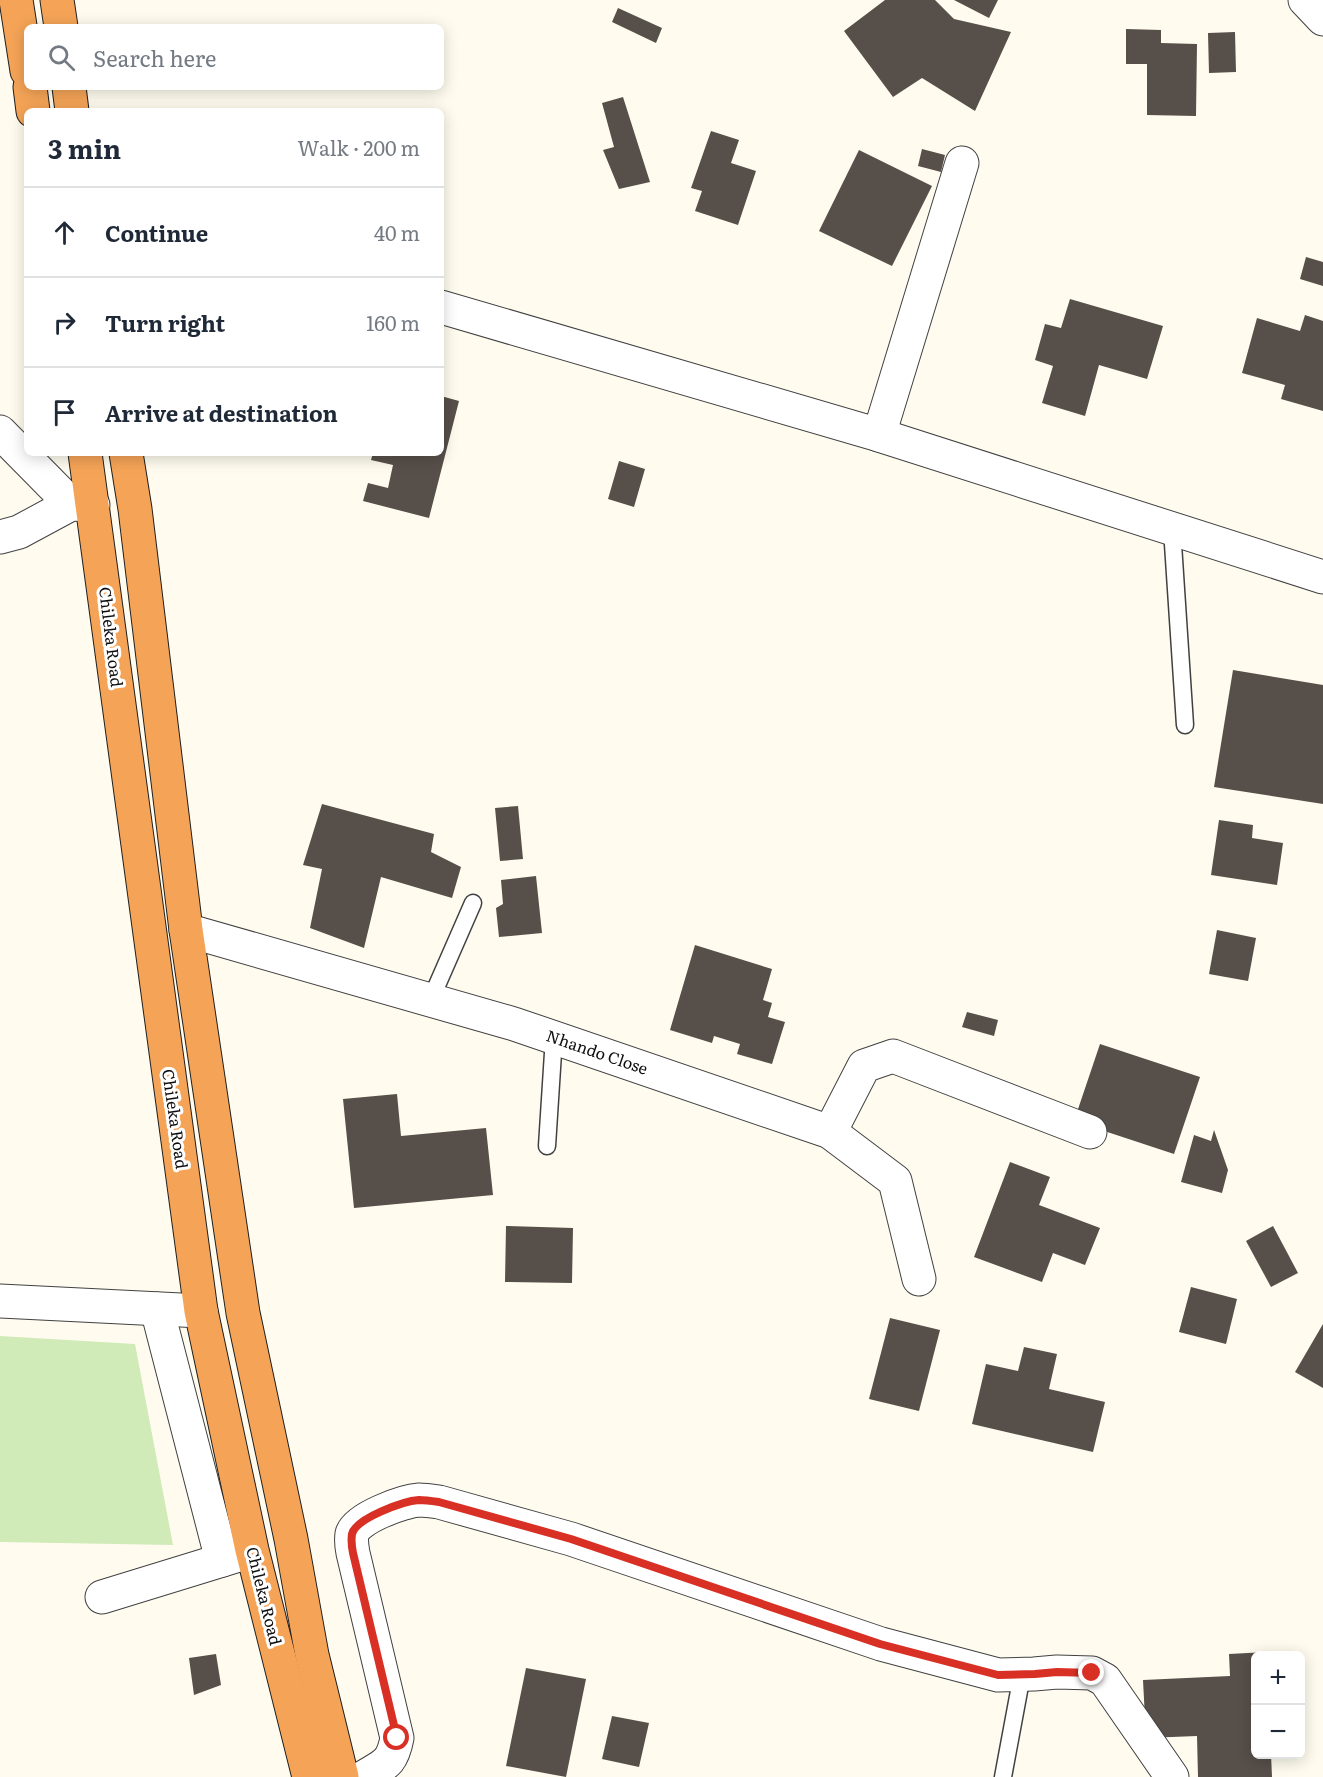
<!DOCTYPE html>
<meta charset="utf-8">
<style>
body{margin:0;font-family:Literata,serif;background:#f2f2f3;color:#1f2937}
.controls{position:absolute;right:18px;bottom:18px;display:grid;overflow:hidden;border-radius:9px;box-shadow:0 3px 15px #0003}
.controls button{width:54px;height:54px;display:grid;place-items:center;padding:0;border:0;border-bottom:2px solid #e0e1e3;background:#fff;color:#1f2937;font:30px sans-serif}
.stop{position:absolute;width:18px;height:18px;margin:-14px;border:4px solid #d93025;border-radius:50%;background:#fff}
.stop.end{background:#d93025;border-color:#fff;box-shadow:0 2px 6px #0008}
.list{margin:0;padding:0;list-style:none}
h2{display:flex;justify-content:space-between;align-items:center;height:78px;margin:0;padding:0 24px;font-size:26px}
h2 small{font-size:20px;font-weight:400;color:#747a83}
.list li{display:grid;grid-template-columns:39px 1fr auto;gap:18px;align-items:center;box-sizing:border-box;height:90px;padding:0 24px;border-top:2px solid #e0e1e3}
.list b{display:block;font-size:22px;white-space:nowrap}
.list em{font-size:20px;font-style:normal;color:#747a83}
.icon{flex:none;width:33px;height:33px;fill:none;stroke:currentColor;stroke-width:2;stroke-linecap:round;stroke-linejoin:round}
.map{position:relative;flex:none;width:1323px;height:1777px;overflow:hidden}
.search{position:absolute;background:#fff;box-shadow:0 3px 15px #0003;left:24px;top:24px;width:420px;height:66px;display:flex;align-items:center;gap:15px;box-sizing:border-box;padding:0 21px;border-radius:9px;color:#747a83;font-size:22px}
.panel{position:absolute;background:#fff;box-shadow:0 3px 15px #0003;left:24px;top:108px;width:420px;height:348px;border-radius:9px}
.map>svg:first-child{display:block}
.green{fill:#d0eab8}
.building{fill:#574f4a}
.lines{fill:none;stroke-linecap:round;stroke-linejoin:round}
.lane-casing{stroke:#414141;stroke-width:19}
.street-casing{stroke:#414141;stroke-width:35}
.highway-casing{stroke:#1f1f1f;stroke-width:35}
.lane{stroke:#fff;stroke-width:16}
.street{stroke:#fff;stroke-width:33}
.highway{stroke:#f5a457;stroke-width:33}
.route{stroke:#d93025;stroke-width:8}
.labels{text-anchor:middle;stroke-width:6;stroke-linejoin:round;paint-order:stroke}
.street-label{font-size:16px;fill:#0e0e0e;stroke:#fff}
</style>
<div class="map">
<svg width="1323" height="1777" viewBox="0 0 1323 1777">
<rect width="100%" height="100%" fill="#fffcef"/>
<polygon class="green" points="0,1336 135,1344 173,1545 0,1542"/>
<g class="building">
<polygon points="885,0 935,0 954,19 1011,32 975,111 922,78 893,97 844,31"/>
<polygon points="954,0 998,0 989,18"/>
<polygon points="618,8 662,28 656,43 612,22"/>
<polygon points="1126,29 1161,30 1161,43 1197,44 1196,116 1147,115 1147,64 1126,64"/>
<polygon points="1235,32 1236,72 1209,73 1208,33"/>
<polygon points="623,97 650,182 619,189 603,150 614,147 602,103"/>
<polygon points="711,131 739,140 731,163 756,171 738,225 695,211 702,191 691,188"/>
<polygon points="922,149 945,155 941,172 918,166"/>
<polygon points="859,150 932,186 892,266 819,231"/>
<polygon points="1306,257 1323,262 1323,286 1300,279"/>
<polygon points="1070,299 1163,326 1147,379 1099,365 1085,416 1042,403 1053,366 1035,360 1045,324 1061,328"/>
<polygon points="1305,315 1323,321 1323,411 1281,399 1285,385 1242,373 1257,318 1300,331"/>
<polygon points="441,396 459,401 429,518 363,501 368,483 388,488 393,465 371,460 373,453 441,453"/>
<polygon points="619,461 645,469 634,507 608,499"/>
<polygon points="1233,670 1323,685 1323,804 1214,787"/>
<polygon points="322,804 434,834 431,852 461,867 452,898 381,877 364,948 310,928 322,869 303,865"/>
<polygon points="518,806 523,859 500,861 495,808"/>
<polygon points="1219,820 1253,825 1252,838 1283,843 1277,885 1211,875"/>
<polygon points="536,876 542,933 499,937 496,908 503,904 501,880"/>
<polygon points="1217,930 1256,938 1248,981 1209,974"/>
<polygon points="695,945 772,969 763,1000 772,1003 768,1017 785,1022 772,1064 737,1054 740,1044 714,1036 712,1043 670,1030"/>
<polygon points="967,1012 998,1020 994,1036 962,1027"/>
<polygon points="1100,1044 1200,1077 1174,1154 1074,1121"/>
<polygon points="397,1094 401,1136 486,1128 493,1195 354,1208 343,1099"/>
<polygon points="1214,1130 1228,1170 1222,1193 1181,1182 1194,1135 1211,1141"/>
<polygon points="1010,1162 1050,1177 1039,1205 1100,1228 1085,1265 1053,1253 1042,1282 974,1257"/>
<polygon points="506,1226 573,1228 572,1283 505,1282"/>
<polygon points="1273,1226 1298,1273 1271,1287 1246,1241"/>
<polygon points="1191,1287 1237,1299 1226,1344 1179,1332"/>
<polygon points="890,1318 940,1330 919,1411 869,1399"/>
<polygon points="1323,1324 1323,1388 1295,1372"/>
<polygon points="1024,1347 1057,1354 1049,1389 1105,1402 1093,1452 972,1424 986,1364 1018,1371"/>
<polygon points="1267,1652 1267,1656 1256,1656 1256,1754 1271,1754 1272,1777 1198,1777 1197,1736 1146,1738 1143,1680 1230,1676 1229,1654"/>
<polygon points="216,1654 221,1685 194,1695 189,1658"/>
<polygon points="526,1668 586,1679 566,1777 506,1766"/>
<polygon points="612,1716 649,1723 639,1767 602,1759"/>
</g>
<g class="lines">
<g class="lane-casing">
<g id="lane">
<polyline points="1172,529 1185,725"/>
<polyline points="431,999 473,903"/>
<polyline points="547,1146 554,1037"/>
<polyline points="1003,1777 1022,1675"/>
</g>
</g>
<g class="street-casing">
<g id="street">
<polyline points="1305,0 1323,19"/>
<polyline points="441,307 879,435 1323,577"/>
<polyline points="0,432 71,504"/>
<polyline points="879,435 962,163"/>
<polyline points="0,537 19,532 71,504 93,505"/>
<polyline points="186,930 514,1024 830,1132 895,1181 919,1279"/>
<polyline points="830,1132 864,1066 893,1056 1090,1132"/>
<polyline points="0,1301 201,1311"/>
<polyline points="157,1309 222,1560"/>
<polyline points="102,1597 242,1554"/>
<path d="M364 1777C385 1764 392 1764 397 1738L353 1553C352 1548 351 1540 352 1534 356 1518 404 1501 419 1500 425 1500 432 1501 439 1502L571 1539 881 1644 998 1675 1034 1674 1057 1672 1092 1673 1105 1680 1172 1777"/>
</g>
</g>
<g class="highway-casing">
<g id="highway">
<polyline points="16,0 27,71"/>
<polyline points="57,0 61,27"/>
<polyline points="30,87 33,111"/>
<polyline points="69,87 72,111"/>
<polyline points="85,453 201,1311 252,1550 309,1777"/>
<polyline points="126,453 135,509 186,930 243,1313 291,1539 312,1655 342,1777"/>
</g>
</g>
<use href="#lane" class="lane"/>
<use href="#street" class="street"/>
<use href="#highway" class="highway"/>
</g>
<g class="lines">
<path class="route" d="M397 1738 353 1553C352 1548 351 1540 352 1534 356 1518 404 1501 419 1500 425 1500 432 1501 439 1502L571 1539 880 1644 998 1675 1035 1674 1057 1672 1092 1673"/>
</g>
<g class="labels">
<g class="street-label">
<text transform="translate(111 637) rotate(83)" y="6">Chileka Road</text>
<text transform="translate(597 1052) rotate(19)" y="6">Nhando Close</text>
<text transform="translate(175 1119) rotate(82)" y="6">Chileka Road</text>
<text transform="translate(264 1596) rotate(76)" y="6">Chileka Road</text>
</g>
</g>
</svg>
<div class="controls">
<button>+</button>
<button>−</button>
</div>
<div class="stop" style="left:397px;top:1738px"></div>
<div class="stop end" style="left:1092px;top:1673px"></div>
<div class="search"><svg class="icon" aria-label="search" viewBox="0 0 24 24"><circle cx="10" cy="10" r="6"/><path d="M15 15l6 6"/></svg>Search here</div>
<section class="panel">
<h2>3 min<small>Walk · 200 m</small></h2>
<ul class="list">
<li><svg class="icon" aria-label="ahead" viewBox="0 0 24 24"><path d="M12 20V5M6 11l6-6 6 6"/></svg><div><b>Continue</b></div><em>40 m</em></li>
<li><svg class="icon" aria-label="right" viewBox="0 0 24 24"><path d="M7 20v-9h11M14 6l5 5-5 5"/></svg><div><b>Turn right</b></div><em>160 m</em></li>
<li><svg class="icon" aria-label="arrive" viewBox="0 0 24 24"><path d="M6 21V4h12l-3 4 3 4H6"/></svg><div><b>Arrive at destination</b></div></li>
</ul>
</section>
</div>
